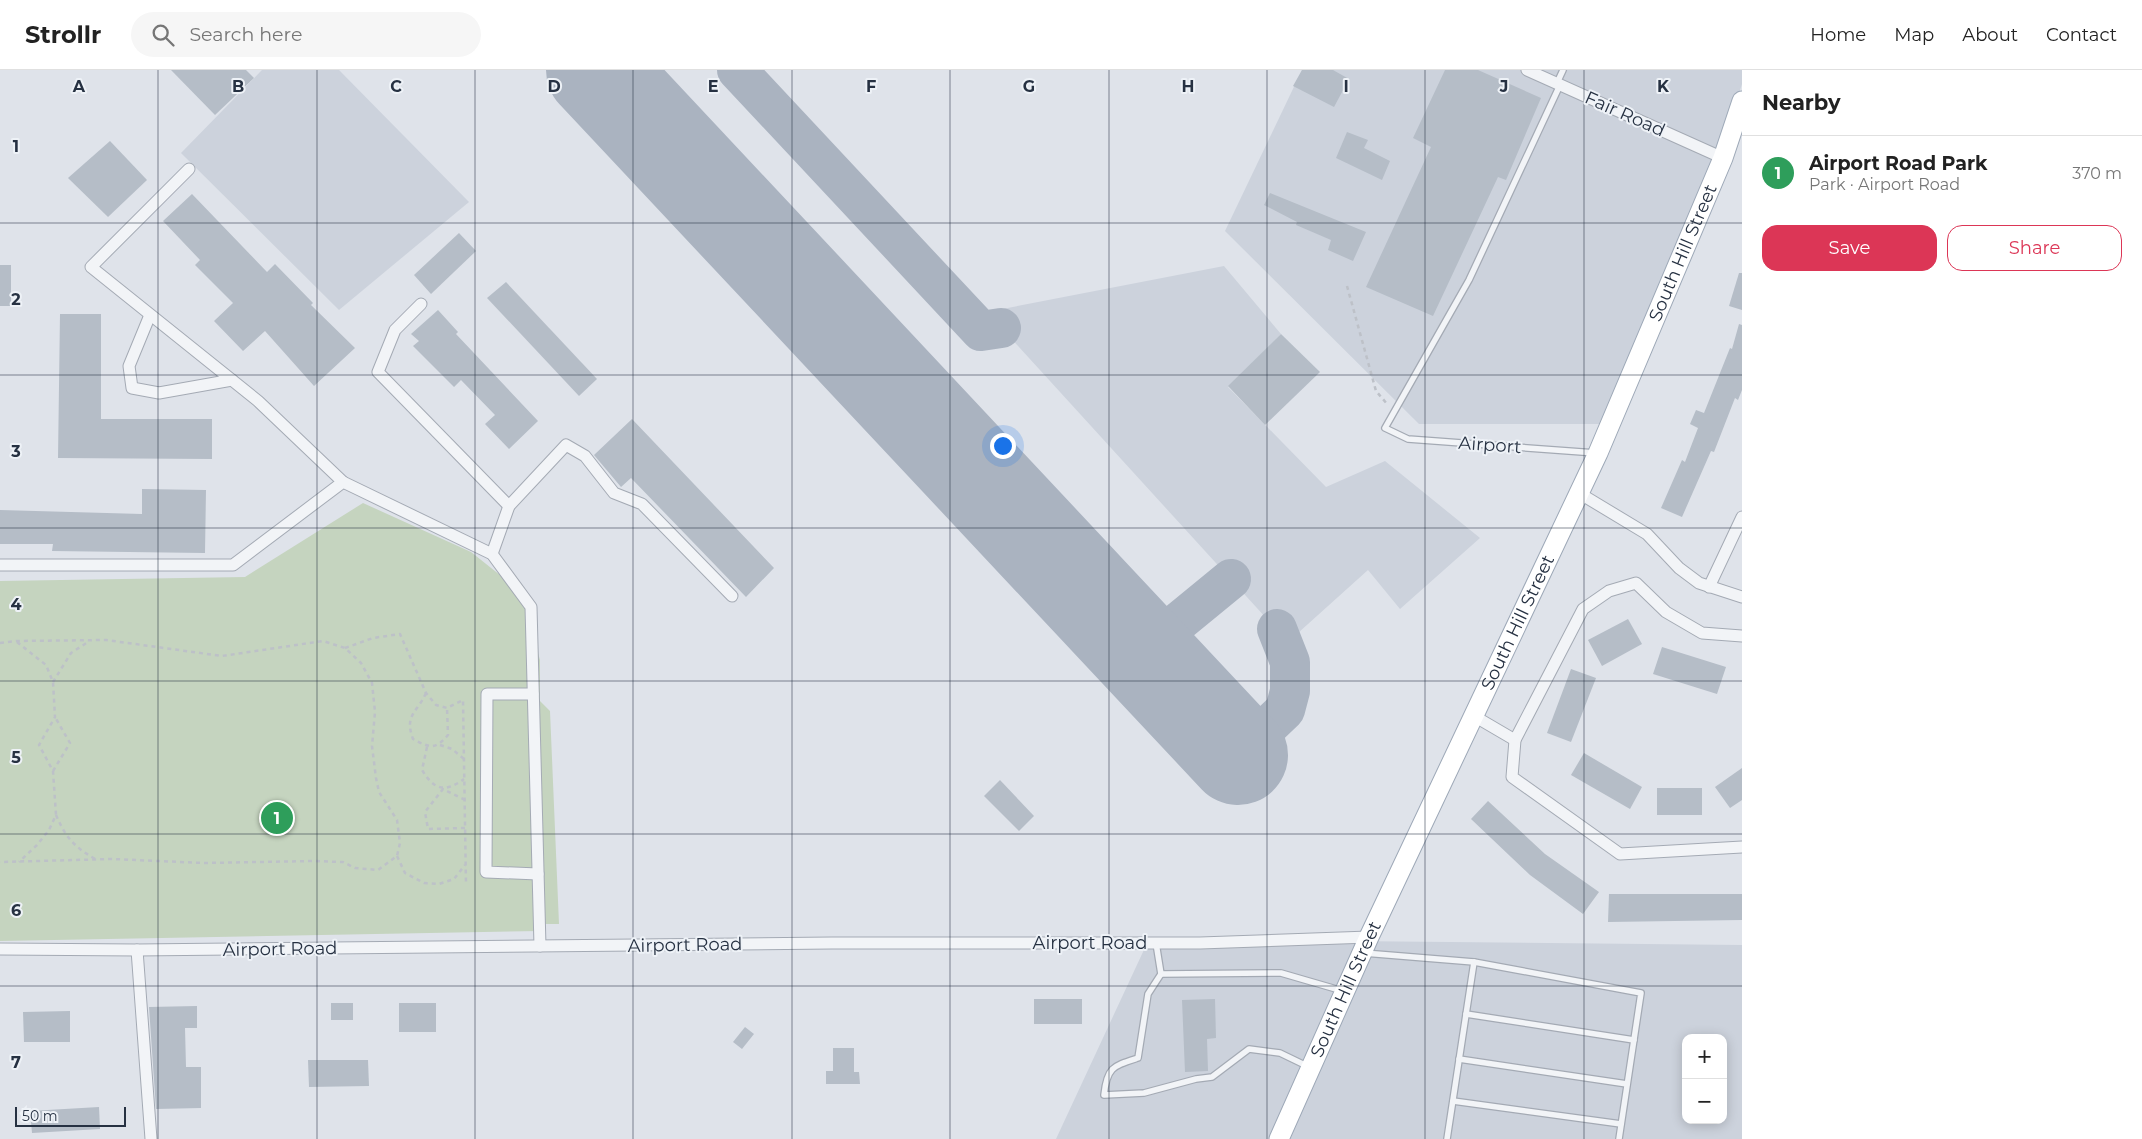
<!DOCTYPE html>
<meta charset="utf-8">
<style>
body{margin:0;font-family:Montserrat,sans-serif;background:#f6f6f6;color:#222}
.controls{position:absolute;right:15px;bottom:15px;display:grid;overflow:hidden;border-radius:10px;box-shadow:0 2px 12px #0003}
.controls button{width:45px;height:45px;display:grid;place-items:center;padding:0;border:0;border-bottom:1px solid #e0e0e0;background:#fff;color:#222;font:25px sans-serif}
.scale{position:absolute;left:15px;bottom:12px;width:111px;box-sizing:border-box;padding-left:5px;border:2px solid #263142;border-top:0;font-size:14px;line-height:18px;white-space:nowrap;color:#263142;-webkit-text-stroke:4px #eef2f7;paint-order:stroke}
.you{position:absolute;left:1002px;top:375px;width:18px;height:18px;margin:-12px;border:4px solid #fff;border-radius:50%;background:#1a73e8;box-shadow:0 0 0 8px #1a73e833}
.badge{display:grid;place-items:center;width:32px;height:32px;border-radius:50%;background:#dc3656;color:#fff;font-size:16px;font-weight:700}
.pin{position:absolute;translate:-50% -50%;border:2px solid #fff;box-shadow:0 1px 5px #0006}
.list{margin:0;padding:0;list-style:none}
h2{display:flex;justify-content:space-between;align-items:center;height:65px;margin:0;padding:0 20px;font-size:21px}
h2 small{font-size:16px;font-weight:400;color:#767676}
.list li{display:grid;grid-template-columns:32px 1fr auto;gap:15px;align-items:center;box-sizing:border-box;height:75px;padding:0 20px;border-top:1px solid #e0e0e0}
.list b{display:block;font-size:19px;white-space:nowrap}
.list p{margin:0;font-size:16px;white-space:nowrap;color:#767676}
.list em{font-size:16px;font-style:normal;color:#767676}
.actions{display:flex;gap:10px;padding:15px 20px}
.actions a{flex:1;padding:11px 0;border:1px solid #dc3656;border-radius:15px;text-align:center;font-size:18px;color:#dc3656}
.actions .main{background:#dc3656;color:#fff}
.icon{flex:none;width:28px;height:28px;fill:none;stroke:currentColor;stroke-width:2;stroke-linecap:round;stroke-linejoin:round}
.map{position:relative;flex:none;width:1742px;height:1069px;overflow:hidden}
header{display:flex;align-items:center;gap:30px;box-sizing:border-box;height:70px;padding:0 25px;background:#fff;border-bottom:1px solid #e0e0e0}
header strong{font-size:24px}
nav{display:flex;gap:28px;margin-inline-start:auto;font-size:18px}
.search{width:350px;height:45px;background:#f6f6f6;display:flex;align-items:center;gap:12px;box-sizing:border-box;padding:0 18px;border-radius:28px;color:#767676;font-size:19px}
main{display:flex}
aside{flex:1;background:#fff}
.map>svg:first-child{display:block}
.built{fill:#ccd2dc;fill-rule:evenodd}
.green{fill:#c5d4bf}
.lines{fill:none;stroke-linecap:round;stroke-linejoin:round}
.taxiway{stroke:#aab3c0;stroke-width:40}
.runway{stroke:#aab3c0;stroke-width:100}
.building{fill:#b5bdc7}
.service-casing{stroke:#a4aab4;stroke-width:8}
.minor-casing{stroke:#a4aab4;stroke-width:13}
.primary-casing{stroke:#9da8b7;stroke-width:21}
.path{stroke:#bdc1c8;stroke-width:2.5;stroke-dasharray:4 4;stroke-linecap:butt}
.service{stroke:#f2f4f7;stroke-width:5.5}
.minor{stroke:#f2f4f7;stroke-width:11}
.primary{stroke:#fff;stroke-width:19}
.grid{fill:none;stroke:#263142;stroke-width:1;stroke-opacity:0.55}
.labels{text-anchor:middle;stroke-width:4;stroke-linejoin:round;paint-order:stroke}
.street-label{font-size:18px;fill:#263142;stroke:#eef2f7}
.grid-label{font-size:16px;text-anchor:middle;font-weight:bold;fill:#263142;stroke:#eef2f7;stroke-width:4;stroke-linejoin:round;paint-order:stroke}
</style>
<header>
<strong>Strollr</strong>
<div class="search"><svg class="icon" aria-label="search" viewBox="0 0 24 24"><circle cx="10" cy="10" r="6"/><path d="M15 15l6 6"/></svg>Search here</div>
<nav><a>Home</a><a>Map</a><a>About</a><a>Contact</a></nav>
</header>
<main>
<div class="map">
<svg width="1742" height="1069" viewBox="0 0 1742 1069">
<rect width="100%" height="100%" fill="#dfe3ea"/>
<g class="built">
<polygon points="262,0 339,0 469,132 339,240 181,83"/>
<polygon points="1302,0 1742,0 1742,14 1725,67 1602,354 1419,354 1225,161"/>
<polygon points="1224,196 1281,264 1228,317 1326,417 1385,391 1480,468 1400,539 1368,500 1288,572 987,242"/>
<path d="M1149 869 1742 875V1069H1056ZM1686 968H1723V1050H1686Z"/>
</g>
<polygon class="green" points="363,433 471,482 520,521 540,590 540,631 550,641 559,854 540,854 540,861 0,871 0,511 245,507"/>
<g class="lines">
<g class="taxiway">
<polyline points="737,0 981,261 1001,258"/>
<polyline points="1142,582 1231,509"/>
<polyline points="1238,685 1285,640 1290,621 1290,592 1277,559"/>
</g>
<polyline class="runway" points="596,0 1238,685"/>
</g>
<g class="building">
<polygon points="171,0 246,0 254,8 215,45"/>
<polygon points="1302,0 1333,0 1349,9 1334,37 1293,16"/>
<polygon points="1445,0 1478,0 1541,28 1506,110 1498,107 1433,246 1366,217 1431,77 1413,68"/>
<polygon points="1347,62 1368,70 1364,78 1390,91 1382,110 1336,88"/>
<polygon points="110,71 147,110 108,147 68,108"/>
<polygon points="1270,123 1366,162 1353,191 1328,180 1331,170 1296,155 1297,152 1264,135"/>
<polygon points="192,124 267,202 275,194 313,233 311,235 355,278 314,316 265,261 243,281 214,251 233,233 195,195 200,190 163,151"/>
<polygon points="459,163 476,181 431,224 414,205"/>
<rect x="0" y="195" width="11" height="41"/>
<polygon points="1739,203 1742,203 1742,240 1729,236"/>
<polygon points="506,212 597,309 579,326 487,228"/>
<polygon points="438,240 458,262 456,264 538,351 509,379 485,354 495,345 461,310 454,317 413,276 419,271 411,264"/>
<polygon points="60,244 101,244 101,349 212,349 212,389 58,388"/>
<polygon points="1739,254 1742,255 1742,320 1738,330 1735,328 1714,382 1711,381 1682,447 1661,438 1682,390 1685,392 1698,358 1690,354 1696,340 1704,343 1730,278 1732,279"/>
<polygon points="1281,264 1320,302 1265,355 1228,316"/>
<polygon points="632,349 774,498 746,527 631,408 621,417 594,385"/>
<polygon points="142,419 206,420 205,483 52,481 53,474 0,474 0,440 142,444"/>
<polygon points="1628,549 1642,574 1602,596 1588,570"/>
<polygon points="1662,577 1726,597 1717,624 1653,604"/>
<polygon points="1571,599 1596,608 1571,672 1547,663"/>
<polygon points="1584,683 1642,717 1630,739 1571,705"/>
<polygon points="1742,698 1742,730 1730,738 1715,717"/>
<polygon points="1000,710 1034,746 1019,761 984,726"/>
<rect x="1657" y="718" width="45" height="27"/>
<polygon points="1488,731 1545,784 1599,822 1583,844 1530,805 1471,749"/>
<polygon points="1609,824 1742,824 1742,850 1608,852"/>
<rect x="1034" y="929" width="48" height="25"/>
<polygon points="1215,929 1216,968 1207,969 1208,1001 1185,1002 1182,930"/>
<rect x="331" y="933" width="22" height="17"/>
<rect x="399" y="933" width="37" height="29"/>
<polygon points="197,936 197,958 185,958 186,997 201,997 201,1038 156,1039 149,937"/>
<polygon points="70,941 70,972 24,972 23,942"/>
<polygon points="745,957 754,964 742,979 733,972"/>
<polygon points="833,978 854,978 854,1002 859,1002 860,1014 826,1014 826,1001 833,1001"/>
<polygon points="308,990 368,990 369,1016 309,1017"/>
<polygon points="99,1037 100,1059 32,1063 30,1041"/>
</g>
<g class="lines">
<g class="service-casing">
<g id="service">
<polyline points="1557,13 1563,0"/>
<polyline points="1560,15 1469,210 1385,358 1408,369 1596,383"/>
<path d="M1156 873 1161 904 1148 924 1138 988C1113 996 1107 997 1104 1025L1144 1023 1196 1009 1212 1007 1249 979 1280 983 1309 997"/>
<polyline points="1364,883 1474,892 1641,923 1619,1069"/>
<polyline points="1161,904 1281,903 1343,921"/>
<polyline points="1466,944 1634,970"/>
<polyline points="1459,989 1627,1014"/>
<polyline points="1453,1031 1621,1054"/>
<polyline points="1447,1069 1474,892"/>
</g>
</g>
<g class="minor-casing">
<g id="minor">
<polyline points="1527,0 1723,88"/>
<polyline points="189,99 91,197 258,331 343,412"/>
<polyline points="421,234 395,260 378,302 509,436"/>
<polyline points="150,245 129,296 132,318 159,323 232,310"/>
<polyline points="1579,423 1647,464 1679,498 1699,513 1742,527"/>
<polyline points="492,484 509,436 566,375 585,386 614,423 642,434 732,526"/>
<polyline points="0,495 233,495 343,412 492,484 531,537 540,876"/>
<polyline points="1709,517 1742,447"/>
<polyline points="1742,566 1702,563 1666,542 1636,513 1609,521 1583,539 1515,670 1512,707 1620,784 1742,777"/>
<polyline points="533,624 487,624 486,802 538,804"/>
<polyline points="1474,646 1515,670"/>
<polyline points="0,879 137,880 832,873 1200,873 1369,867"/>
<polyline points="137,880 151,1069"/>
</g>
</g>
<g class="primary-casing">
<g id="primary">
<path id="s1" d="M1279 1069 1369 867 1598 383 1723 88 1742 31"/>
</g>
</g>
<g class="path">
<polyline points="1347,216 1376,321 1388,335"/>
<polyline points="17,572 46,595 53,612 55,647 39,675 53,701 56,745 49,760 37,775 19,792"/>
<polyline points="0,573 16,571 106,570 222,586 323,571 345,578 361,593 372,613 375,642 372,676 376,708 379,722 397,750 400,773 397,786 378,800 355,798 343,792 313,791 204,793 112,789 0,792"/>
<polyline points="345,578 373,568 400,564 426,623 436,635 447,638 463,630 466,815"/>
<polyline points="53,612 71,583 88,572"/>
<path d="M426 623C417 643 404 645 413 669 430 678 435 680 448 665L447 638"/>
<polyline points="440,675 452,679 464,689"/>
<path d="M427 677 422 700C434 720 445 723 464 709"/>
<polyline points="53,701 70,673 55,647"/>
<polyline points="465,730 443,719 425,742 428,759 465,758"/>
<path d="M56 745C66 768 74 777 97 790"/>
<polyline points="397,786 405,803 424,813 439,814 454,809 465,795"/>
</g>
<use href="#service" class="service"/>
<use href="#minor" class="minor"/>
<use href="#primary" class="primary"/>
</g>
<path class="grid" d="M158 0V1069M317 0V1069M475 0V1069M633 0V1069M792 0V1069M950 0V1069M1109 0V1069M1267 0V1069M1425 0V1069M1584 0V1069M0 153H1742M0 305H1742M0 458H1742M0 611H1742M0 764H1742M0 916H1742"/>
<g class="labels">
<g class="street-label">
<text transform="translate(1625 44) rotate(24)" y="6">Fair Road</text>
<text dy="6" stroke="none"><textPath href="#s1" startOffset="974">South Hill Street</textPath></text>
<text transform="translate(1490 375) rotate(4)" y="6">Airport</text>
<text dy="6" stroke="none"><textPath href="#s1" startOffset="569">South Hill Street</textPath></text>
<text x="1090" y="879">Airport Road</text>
<text transform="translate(685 875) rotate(-1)" y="6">Airport Road</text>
<text transform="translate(280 879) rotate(-1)" y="6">Airport Road</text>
<text dy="6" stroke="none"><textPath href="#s1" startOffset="164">South Hill Street</textPath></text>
</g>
</g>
<g class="grid-label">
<text x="79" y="22">A</text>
<text x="238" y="22">B</text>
<text x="396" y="22">C</text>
<text x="554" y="22">D</text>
<text x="713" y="22">E</text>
<text x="871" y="22">F</text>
<text x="1029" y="22">G</text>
<text x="1188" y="22">H</text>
<text x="1346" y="22">I</text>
<text x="1504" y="22">J</text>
<text x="1663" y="22">K</text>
<text x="16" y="82">1</text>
<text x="16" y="235">2</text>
<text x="16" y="387">3</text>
<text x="16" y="540">4</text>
<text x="16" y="693">5</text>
<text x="16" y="846">6</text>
<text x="16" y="998">7</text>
</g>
</svg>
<div class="controls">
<button>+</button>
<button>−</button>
</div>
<div class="scale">50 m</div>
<div class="you"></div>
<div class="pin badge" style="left:277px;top:748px;background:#2e9e5b">1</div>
</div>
<aside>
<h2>Nearby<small></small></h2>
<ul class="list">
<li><span class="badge" style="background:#2e9e5b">1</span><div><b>Airport Road Park</b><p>Park · Airport Road</p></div><em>370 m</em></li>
</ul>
<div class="actions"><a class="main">Save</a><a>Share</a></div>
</aside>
</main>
